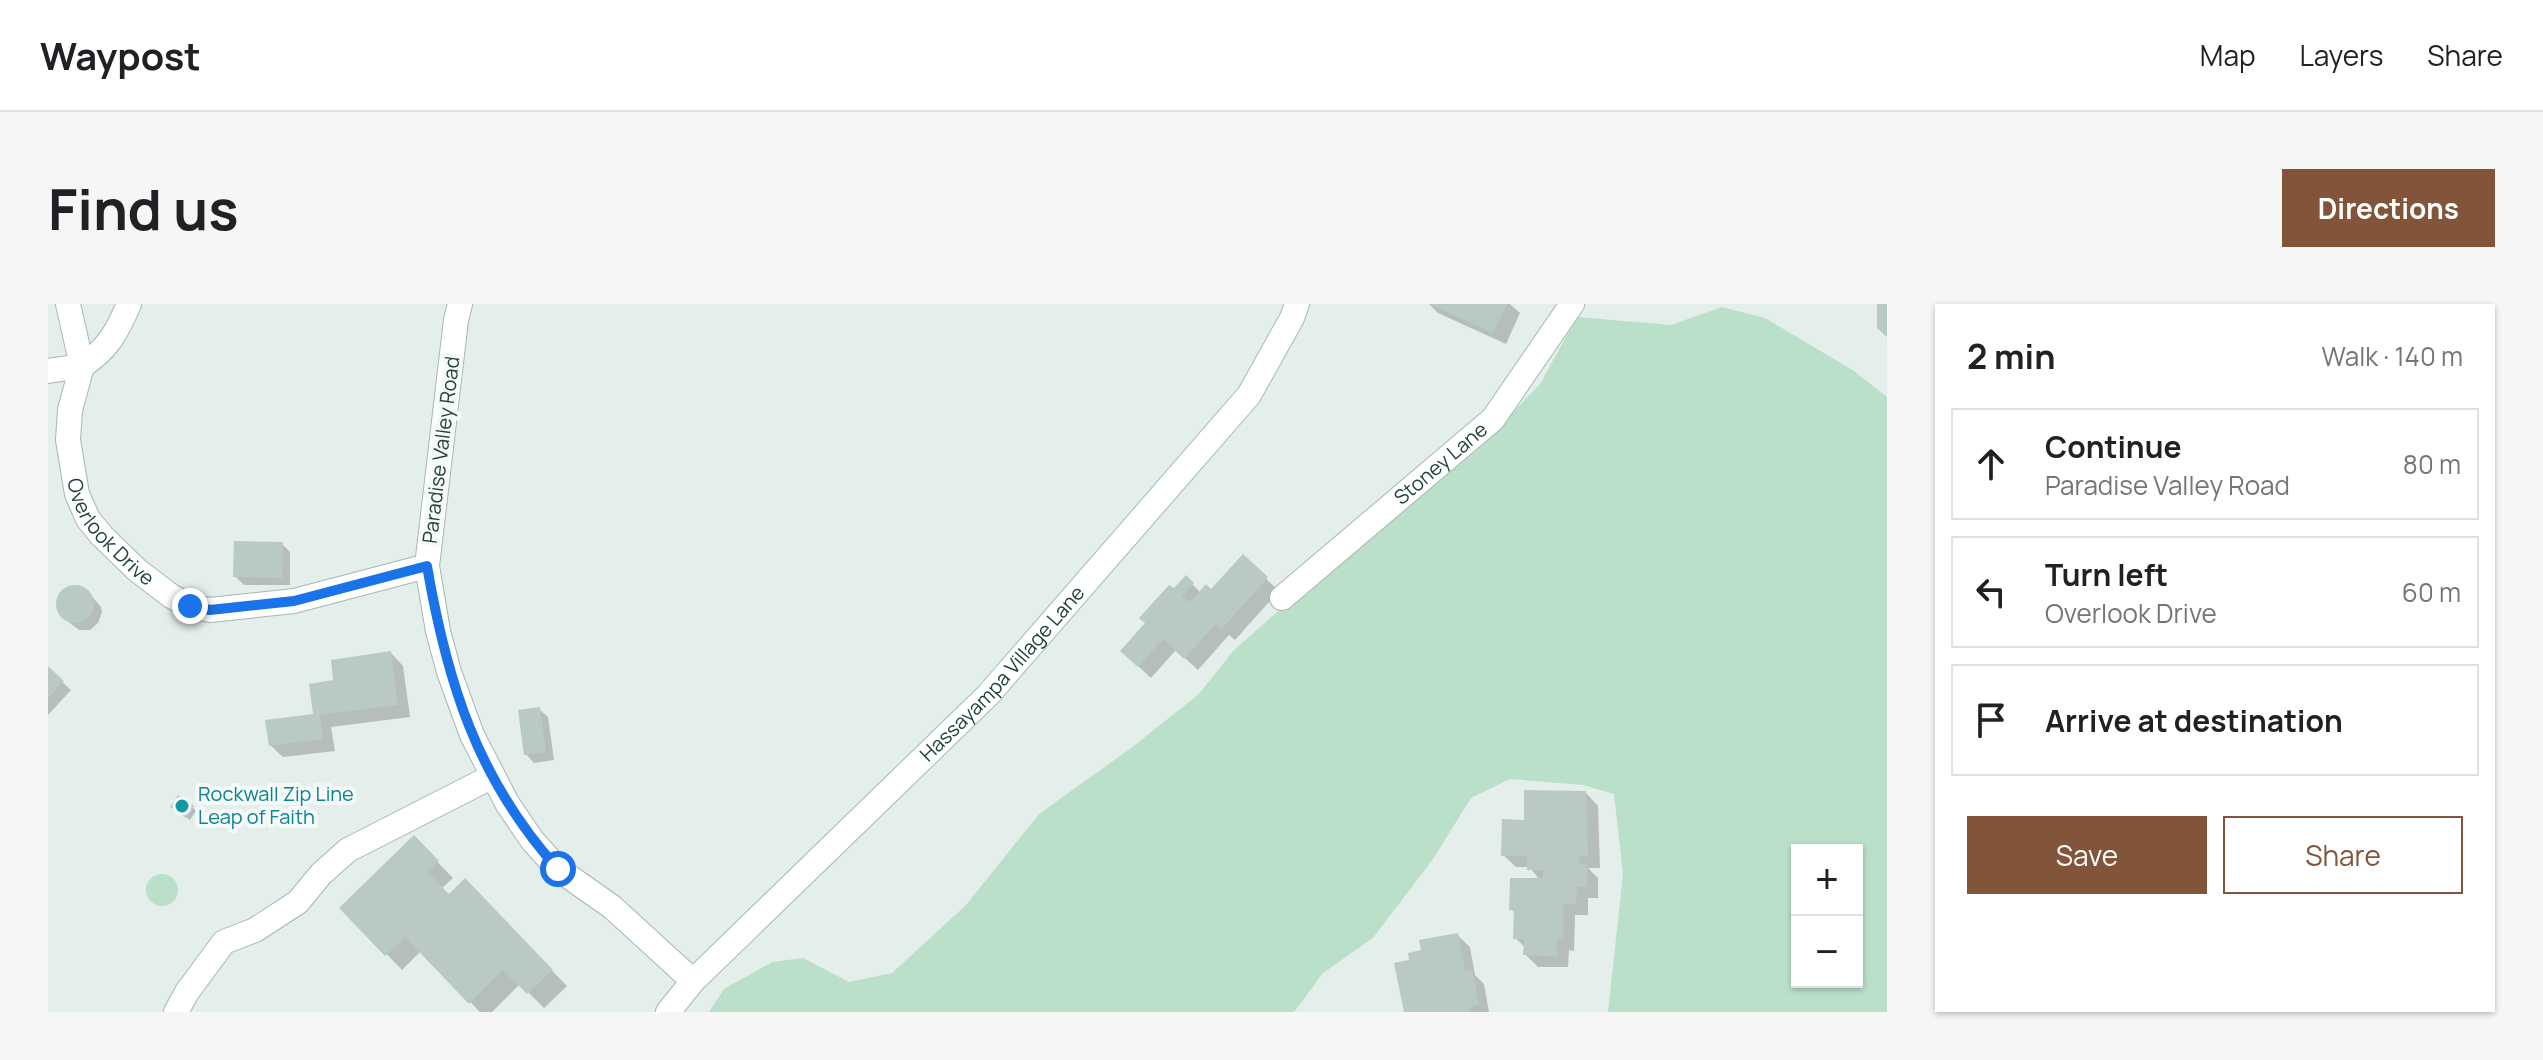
<!DOCTYPE html>
<meta charset="utf-8">
<style>
body{margin:0;font-family:Manrope,sans-serif;background:#f6f6f6;color:#202124}
.controls{position:absolute;right:24px;bottom:24px;display:grid;overflow:hidden;border-radius:0px;box-shadow:0 2px 6px #0004}
.controls button{width:72px;height:72px;display:grid;place-items:center;padding:0;border:0;border-bottom:2px solid #e0e0e0;background:#fff;color:#202124;font:40px sans-serif}
.stop{position:absolute;width:24px;height:24px;margin:-18px;border:6px solid #1a73e8;border-radius:50%;background:#fff}
.stop.end{background:#1a73e8;border-color:#fff;box-shadow:0 2px 8px #0008}
.list{margin:0;padding:0;list-style:none}
h2{display:flex;justify-content:space-between;align-items:center;height:104px;margin:0;padding:0 32px;font-size:34px}
h2 small{font-size:26px;font-weight:400;color:#757577}
.list li{display:grid;grid-template-columns:52px 1fr auto;gap:24px;align-items:center;box-sizing:border-box;height:112px;margin:0 16px 16px;padding:0 16px;border:2px solid #e0e0e0;border-radius:0px}
.list b{display:block;font-size:30px;white-space:nowrap}
.list p{margin:0;font-size:26px;white-space:nowrap;color:#757577}
.list em{font-size:26px;font-style:normal;color:#757577}
.actions{display:flex;gap:16px;padding:24px 32px}
.actions a{flex:1;padding:18px 0;border:2px solid #82543a;border-radius:0px;text-align:center;font-size:28px;color:#82543a}
.actions .main{background:#82543a;color:#fff}
.icon{flex:none;width:44px;height:44px;fill:none;stroke:currentColor;stroke-width:2;stroke-linecap:round;stroke-linejoin:round}
.map{position:relative;flex:none;width:1839px;height:708px;overflow:hidden;border-radius:0px}
header{display:flex;align-items:center;gap:48px;box-sizing:border-box;height:112px;padding:0 40px;background:#fff;border-bottom:2px solid #e0e0e0}
header strong{font-size:38px}
nav{display:flex;gap:44px;margin-inline-start:auto;font-size:28px}
.intro{display:flex;align-items:center;justify-content:space-between;box-sizing:border-box;height:192px;padding:0 48px}
h1{margin:0;font-size:56px}
.button{padding:20px 36px;border-radius:0px;background:#82543a;color:#fff;font-size:28px;font-weight:700}
main{display:flex;gap:48px;padding:0 48px}
aside{flex:1;background:#fff;border-radius:0px;box-shadow:0 2px 6px #0004}
.map>svg:first-child{display:block}
.green{fill:#bbe0ca;fill-rule:evenodd}
.shadow{fill:#0003}
.building{fill:#b9c9c4}
.lines{fill:none;stroke-linecap:round;stroke-linejoin:round}
.street-casing{stroke:#a6b7b3;stroke-width:26}
.secondary-casing{stroke:#a1bbb5;stroke-width:26}
.street{stroke:#fff;stroke-width:24}
.secondary{stroke:#fff;stroke-width:24}
.route{stroke:#1a73e8;stroke-width:10}
.culture-dot{fill:#0f9aa8;stroke:#f5faf8;stroke-width:3}
.labels{text-anchor:middle;stroke-width:8;stroke-linejoin:round;paint-order:stroke}
.street-label{font-size:20px;fill:#22413c;stroke:#f5faf8}
.culture-label{font-size:20px;fill:#0d838f;stroke:#f5faf8;text-anchor:start}
</style>
<header>
<strong>Waypost</strong>
<nav><a>Map</a><a>Layers</a><a>Share</a></nav>
</header>
<div class="intro"><h1>Find us</h1><a class="button">Directions</a></div>
<main>
<div class="map">
<svg width="1839" height="708" viewBox="0 0 1839 708">
<rect width="100%" height="100%" fill="#e4eeeb"/>
<g class="green">
<path d="M1674 3 1717 14 1806 67 1839 93V708H1560L1575 570 1566 490 1535 481 1462 475 1423 494 1385 555 1325 634 1275 669 1246 708H661L676 685 724 658 755 654 801 678 844 669 918 601 991 510 1083 444 1151 390 1186 346 1293 252 1429 146 1492 80 1529 13 1623 21ZM1749 546H1809V678H1749Z"/>
<circle cx="114" cy="586" r="16"/>
</g>
<g class="shadow">
<polygon points="1381,0 1462,0 1472,9 1458,40 1390,9"/>
<polygon points="234,240 242,248 242,281 196,281 187,272"/>
<polygon points="1195,253 1231,287 1187,336 1181,331 1150,366 1128,346 1103,374 1087,359 1126,287 1138,274 1153,289 1163,288"/>
<polygon points="29,283 40,288 53,303 54,308 50,319 42,326 31,326 22,319 10,306 11,294 18,285"/>
<polygon points="343,349 355,362 362,413 283,423 287,447 235,453 222,441 267,411 287,378"/>
<polygon points="0,365 23,386 0,411"/>
<polygon points="491,405 500,413 506,456 486,459 478,450"/>
<polygon points="1538,489 1550,502 1552,564 1540,564 1550,574 1550,594 1540,594 1540,611 1527,611 1526,647 1521,646 1520,663 1490,663 1477,650 1478,644 1467,634 1468,610 1463,605 1492,576 1481,563 1468,563 1455,551 1478,518"/>
<polygon points="144,503 148,507 142,516 128,506"/>
<polygon points="366,534 405,574 393,585 401,592 417,577 519,682 496,704 472,680 444,708 432,708 373,647 354,666 294,604"/>
<polygon points="1409,631 1422,643 1427,671 1436,680 1441,708 1358,708 1363,657 1375,648"/>
</g>
<g class="building">
<polygon points="1381,0 1459,0 1445,29"/>
<polygon points="1829,0 1839,0 1839,33 1829,24"/>
<polygon points="186,237 235,238 234,274 185,273"/>
<polygon points="1195,250 1220,273 1173,326 1168,320 1136,355 1115,335 1090,363 1072,347 1097,319 1091,314 1121,281 1126,284 1138,271 1146,279 1134,292 1142,298 1158,280 1163,285"/>
<circle cx="27" cy="300" r="19"/>
<polygon points="343,347 350,401 272,411 275,435 221,442 217,416 265,410 261,380 285,376 283,356"/>
<polygon points="0,362 16,377 0,394"/>
<polygon points="492,403 498,448 476,451 470,406"/>
<polygon points="1476,486 1538,487 1540,553 1531,552 1531,560 1539,560 1539,583 1529,582 1528,600 1515,600 1515,635 1509,635 1509,652 1475,651 1476,635 1465,635 1466,606 1461,606 1462,574 1495,574 1495,566 1479,566 1479,552 1453,552 1454,515 1476,516"/>
<polygon points="130,491 146,502 138,514 122,503"/>
<polygon points="366,531 391,557 379,568 401,590 417,574 505,666 479,690 455,666 421,700 357,633 337,652 291,604"/>
<polygon points="1410,629 1417,667 1424,666 1431,700 1424,702 1422,708 1356,708 1346,659 1361,656 1360,649 1373,646 1371,636"/>
</g>
<g class="lines">
<g class="street-casing">
<g id="street">
<path id="s1" d="M81 0C69 28 60 45 34 62L22 106 20 136 29 190 40 215 54 232 89 266 123 292 142 302 162 306 246 297 379 262"/>
<polyline points="412,0 408,16 379,262 390,327 401,368 424,431 459,499 484,536 510,565 564,603 645,677"/>
<polyline points="0,67 34,62 20,0"/>
<path id="s2" d="M1234 294 1445 115 1524 0"/>
<polyline points="128,708 139,688 176,638 207,626 250,598 273,570 300,546 445,472"/>
</g>
</g>
<g class="secondary-casing">
<g id="secondary">
<path id="s3" d="M620 708 645 677 940 391 1201 91 1244 14 1249 0"/>
</g>
</g>
<use href="#street" class="street"/>
<use href="#secondary" class="secondary"/>
</g>
<g class="lines">
<path class="route" d="M142 302 162 306 246 297 379 262C399 378 429 475 510 565"/>
</g>
<circle class="culture-dot" cx="134" cy="502" r="8"/>
<g class="labels">
<g class="street-label">
<text transform="translate(393 146) rotate(-83)" y="7">Paradise Valley Road</text>
<text dy="7" stroke="none"><textPath href="#s2" startOffset="208">Stoney Lane</textPath></text>
<text dy="7" stroke="none"><textPath href="#s1" startOffset="260">Overlook Drive</textPath></text>
<text dy="7" stroke="none"><textPath href="#s3" startOffset="476">Hassayampa Village Lane</textPath></text>
</g>
<g class="culture-label">
<text x="150" y="497">Rockwall Zip Line<tspan x="150" dy="23">Leap of Faith</tspan></text>
</g>
</g>
</svg>
<div class="controls">
<button>+</button>
<button>−</button>
</div>
<div class="stop" style="left:510px;top:565px"></div>
<div class="stop end" style="left:142px;top:302px"></div>
</div>
<aside>
<h2>2 min<small>Walk · 140 m</small></h2>
<ul class="list">
<li><svg class="icon" aria-label="ahead" viewBox="0 0 24 24"><path d="M12 20V5M6 11l6-6 6 6"/></svg><div><b>Continue</b><p>Paradise Valley Road</p></div><em>80 m</em></li>
<li><svg class="icon" aria-label="left" viewBox="0 0 24 24"><path d="M17 20v-9H6M10 6l-5 5 5 5"/></svg><div><b>Turn left</b><p>Overlook Drive</p></div><em>60 m</em></li>
<li><svg class="icon" aria-label="arrive" viewBox="0 0 24 24"><path d="M6 21V4h12l-3 4 3 4H6"/></svg><div><b>Arrive at destination</b></div></li>
</ul>
<div class="actions"><a class="main">Save</a><a>Share</a></div>
</aside>
</main>
